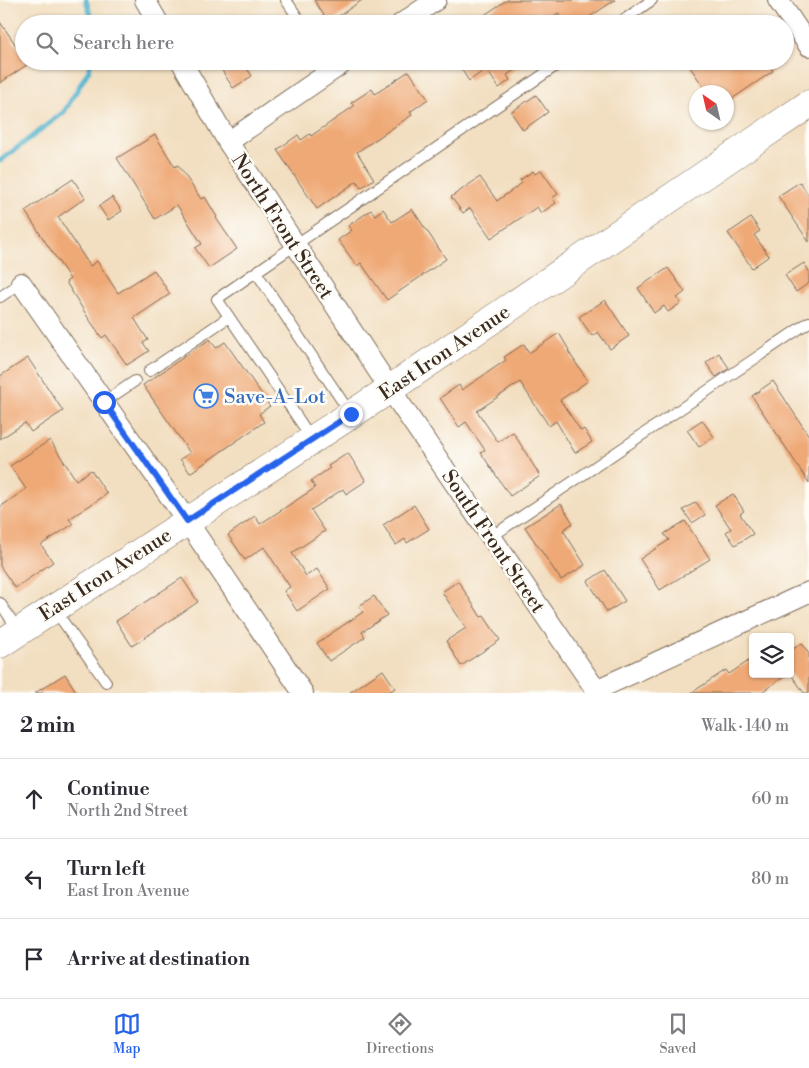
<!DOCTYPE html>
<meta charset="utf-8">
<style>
body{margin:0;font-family:"Libre Bodoni",serif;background:#f2f2f3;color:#2b2b33}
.controls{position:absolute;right:15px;bottom:15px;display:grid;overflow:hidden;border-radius:5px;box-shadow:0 1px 4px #0004}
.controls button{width:45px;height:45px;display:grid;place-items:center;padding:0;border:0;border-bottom:1px solid #e1e1e2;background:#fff;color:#2b2b33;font:25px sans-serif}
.compass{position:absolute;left:689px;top:85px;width:45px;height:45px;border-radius:50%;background:#fff;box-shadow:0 1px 4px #0004;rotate:326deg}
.stop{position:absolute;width:15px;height:15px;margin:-11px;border:4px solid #2563eb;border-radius:50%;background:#fff}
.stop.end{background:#2563eb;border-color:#fff;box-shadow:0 1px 5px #0008}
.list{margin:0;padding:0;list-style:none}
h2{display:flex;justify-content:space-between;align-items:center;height:65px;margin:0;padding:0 20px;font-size:21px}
h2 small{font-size:16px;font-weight:400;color:#7c7c81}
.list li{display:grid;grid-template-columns:32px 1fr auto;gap:15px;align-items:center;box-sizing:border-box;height:80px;padding:0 20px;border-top:1px solid #e1e1e2}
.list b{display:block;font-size:19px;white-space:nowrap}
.list p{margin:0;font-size:16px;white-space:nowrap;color:#7c7c81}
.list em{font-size:16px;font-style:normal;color:#7c7c81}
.icon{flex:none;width:28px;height:28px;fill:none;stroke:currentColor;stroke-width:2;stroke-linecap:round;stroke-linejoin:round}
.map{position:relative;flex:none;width:809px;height:693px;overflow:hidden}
.search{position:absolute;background:#fff;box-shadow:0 1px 4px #0004;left:15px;right:15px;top:15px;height:55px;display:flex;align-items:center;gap:12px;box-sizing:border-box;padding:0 18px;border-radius:28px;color:#7c7c81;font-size:19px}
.sheet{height:305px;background:#fff}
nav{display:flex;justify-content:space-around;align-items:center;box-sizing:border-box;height:70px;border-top:1px solid #e1e1e2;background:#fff;font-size:14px;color:#7c7c81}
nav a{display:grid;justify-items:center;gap:2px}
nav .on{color:#2563eb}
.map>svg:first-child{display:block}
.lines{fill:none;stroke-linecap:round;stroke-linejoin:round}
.stream{stroke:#4db1cc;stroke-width:5}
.building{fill:#efa976}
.lane-casing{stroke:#7b6957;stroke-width:12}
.street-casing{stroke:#7b6957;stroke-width:22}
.secondary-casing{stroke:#7b6957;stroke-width:29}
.lane{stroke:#fff;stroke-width:10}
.street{stroke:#fff;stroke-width:20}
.secondary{stroke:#fff;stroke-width:28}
.route{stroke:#2563eb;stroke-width:6}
.labels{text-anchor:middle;stroke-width:5;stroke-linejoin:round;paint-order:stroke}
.street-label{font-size:20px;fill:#3b2a1e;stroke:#fdfcf7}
.shop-label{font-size:20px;fill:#366cbe;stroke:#fdfcf7;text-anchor:start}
</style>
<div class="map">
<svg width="809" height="693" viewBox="0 0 809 693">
<rect width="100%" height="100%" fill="#fdfcf7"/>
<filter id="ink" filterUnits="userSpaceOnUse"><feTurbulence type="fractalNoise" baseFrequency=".02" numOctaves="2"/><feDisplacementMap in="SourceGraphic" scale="10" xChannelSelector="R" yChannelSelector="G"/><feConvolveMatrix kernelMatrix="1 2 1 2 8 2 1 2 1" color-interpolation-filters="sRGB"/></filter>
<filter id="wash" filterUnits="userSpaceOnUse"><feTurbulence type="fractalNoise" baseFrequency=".0096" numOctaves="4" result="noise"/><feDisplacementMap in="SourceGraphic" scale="20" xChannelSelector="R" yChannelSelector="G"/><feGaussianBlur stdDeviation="1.12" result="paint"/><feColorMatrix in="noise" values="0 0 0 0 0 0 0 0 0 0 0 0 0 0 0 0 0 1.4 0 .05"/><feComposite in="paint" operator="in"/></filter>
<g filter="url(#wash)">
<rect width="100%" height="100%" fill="#f2dec0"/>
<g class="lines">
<g class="stream">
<polyline points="86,0 93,24"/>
<polyline points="0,161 64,112 89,70 91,61"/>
</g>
</g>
<g id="blocks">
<g class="building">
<polygon points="314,0 362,0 329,23"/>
<polygon points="507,0 615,0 579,24 566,24 558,13 542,24 471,24"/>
<polygon points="0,22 24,57 24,61 27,61 28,64 0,83"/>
<polygon points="216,61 242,61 252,76 233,88"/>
<polygon points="456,61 528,61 507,75 510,80 499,88 486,69 469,81"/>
<polygon points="686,61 767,61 773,71 726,103 726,92 707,92"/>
<polygon points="409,71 428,99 410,112 412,115 357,152 374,179 361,188 357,181 317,209 277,150 298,135 301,140 310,134 311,136 354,106 351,103 372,89 375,94"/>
<polygon points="536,95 548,112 523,130 511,112"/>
<polygon points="155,135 175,167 178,165 201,199 205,197 217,217 216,218 237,249 209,268 195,248 202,244 177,205 155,219 117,158"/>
<polygon points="541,170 558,194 552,198 556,203 541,213 537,207 491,238 470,208 463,213 451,197 480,177 497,201 522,183 520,180 533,171 535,174"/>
<polygon points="73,179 85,198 58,217 90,266 97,261 118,293 154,270 170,294 134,318 148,340 143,343 149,351 127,365 106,335 102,338 87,316 66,282 70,279 25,211"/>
<polygon points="800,182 809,196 809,242 778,196"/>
<polygon points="112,197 122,211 108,220 99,206"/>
<polygon points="383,209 392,222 412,209 446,259 387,300 361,263 357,266 338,240 352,230 348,226 371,210 375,215"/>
<polygon points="751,218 760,231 754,235 769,256 752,268 728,233"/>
<polygon points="804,263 809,271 809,283 796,292 785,275"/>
<polygon points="668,268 685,292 677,298 681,303 668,312 664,306 654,313 638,288"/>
<polygon points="605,300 629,336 610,349 598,332 592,336 579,317"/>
<polygon points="559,333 569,350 568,351 588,381 560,400 581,431 584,429 592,442 575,453 556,421 549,426 520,382 477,411 498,442 513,432 540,476 510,496 481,453 485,450 466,422 459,427 440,398 459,385 462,390 506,360 504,357 524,344 529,353"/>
<polygon points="210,339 216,348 225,342 270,406 259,414 264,422 190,473 180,459 190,453 143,385"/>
<polygon points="719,353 729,368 716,377 706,363"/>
<polygon points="28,358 63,411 31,432 25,423 0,439 0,376"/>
<polygon points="773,381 809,436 809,483 752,396"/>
<polygon points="702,420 714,437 699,447 687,430"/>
<polygon points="50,440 76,480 91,470 107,494 69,519 73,524 41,545 53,562 15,588 0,566 0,507 26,489 10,466"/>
<polygon points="348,453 366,481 346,494 343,489 311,510 325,531 292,553 306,576 317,569 330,589 297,611 284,591 290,587 264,547 245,560 228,535 255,516 260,524 315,488 311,481 330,468 328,466"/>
<polygon points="733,494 744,511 740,514 753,534 735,545 726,532 731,529 715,505"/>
<polygon points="696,502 705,515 692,523 683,510"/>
<polygon points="561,504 573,523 563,530 585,565 561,580 525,527"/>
<polygon points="414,505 429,529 407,543 405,539 396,545 383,525"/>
<polygon points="685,521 710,559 660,590 640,559 669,540 664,534"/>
<polygon points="605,570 625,601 607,612 588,581"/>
<polygon points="182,578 198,602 132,646 116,621"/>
<polygon points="458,581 481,617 484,616 500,640 461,666 446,641 466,628 442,592"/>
<polygon points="374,596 387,615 362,632 365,637 329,661 317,643 363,612 359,606"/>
<polygon points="802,643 809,654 809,693 804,693 790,673 790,651"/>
<polygon points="753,658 753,674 788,674 760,693 691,693 726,670 729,674"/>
<polygon points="383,670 395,688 388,693 349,693"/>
<polygon points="65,674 77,693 35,693"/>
</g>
</g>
</g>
<g filter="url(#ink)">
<use href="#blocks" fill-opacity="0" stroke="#7b6957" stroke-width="1"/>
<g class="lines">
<g class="lane-casing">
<g id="lane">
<polyline points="286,0 302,24"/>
<polyline points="618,24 652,0"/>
<polyline points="256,272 563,61"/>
<polyline points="0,297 21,283"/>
<polyline points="149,371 229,317"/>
<polyline points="104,402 135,381"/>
<polyline points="312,439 217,299 256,272 350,413"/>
<polyline points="491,537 809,322"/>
<polyline points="0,603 19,631"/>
<polyline points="54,609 106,682"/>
</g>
</g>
<g class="street-casing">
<g id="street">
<polyline points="145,0 159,24"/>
<polyline points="778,0 809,46"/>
<polyline points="401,24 436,0"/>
<polyline points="181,61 228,142 390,389 598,693"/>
<polyline points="228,142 346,61"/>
<polyline points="21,283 187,521 303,693"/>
<polyline points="596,690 809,592"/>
</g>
</g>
<g class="secondary-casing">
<polyline id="secondary" points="0,644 390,389 809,104"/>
</g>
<use href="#lane" class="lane"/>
<use href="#street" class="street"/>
<use href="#secondary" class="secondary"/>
</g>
</g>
<g class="lines" filter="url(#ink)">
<polyline class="route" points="104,402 187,521 351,414"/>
</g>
<defs>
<g id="supermarket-ring" transform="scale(1.25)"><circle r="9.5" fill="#fdfcf7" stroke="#3f7fe0" stroke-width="1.5"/><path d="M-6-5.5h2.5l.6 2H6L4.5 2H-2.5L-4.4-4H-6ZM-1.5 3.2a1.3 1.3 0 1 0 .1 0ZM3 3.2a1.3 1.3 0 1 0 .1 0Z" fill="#3f7fe0"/></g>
</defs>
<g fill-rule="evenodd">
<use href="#supermarket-ring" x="206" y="396"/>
</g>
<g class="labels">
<g class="street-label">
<text transform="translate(283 226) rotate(57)" y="7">North Front Street</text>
<text transform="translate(444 352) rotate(-34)" y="7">East Iron Avenue</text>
<text transform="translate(494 541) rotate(56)" y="7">South Front Street</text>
<text transform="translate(105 574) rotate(-33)" y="7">East Iron Avenue</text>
</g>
<g class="shop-label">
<text x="224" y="403">Save-A-Lot</text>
</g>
</g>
</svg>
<div class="controls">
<button><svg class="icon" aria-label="layers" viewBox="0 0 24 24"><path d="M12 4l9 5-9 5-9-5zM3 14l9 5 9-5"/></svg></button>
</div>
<svg class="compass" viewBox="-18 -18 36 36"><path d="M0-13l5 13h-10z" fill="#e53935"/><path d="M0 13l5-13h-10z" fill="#7c7c81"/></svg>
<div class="stop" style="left:104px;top:402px"></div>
<div class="stop end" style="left:351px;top:414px"></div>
<div class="search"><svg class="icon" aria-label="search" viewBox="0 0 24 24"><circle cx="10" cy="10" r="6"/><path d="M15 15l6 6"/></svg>Search here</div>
</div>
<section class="sheet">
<h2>2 min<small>Walk · 140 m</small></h2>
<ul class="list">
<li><svg class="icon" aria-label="ahead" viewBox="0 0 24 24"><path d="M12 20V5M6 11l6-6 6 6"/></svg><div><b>Continue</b><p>North 2nd Street</p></div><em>60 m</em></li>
<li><svg class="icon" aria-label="left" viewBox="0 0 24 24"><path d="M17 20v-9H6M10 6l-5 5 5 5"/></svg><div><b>Turn left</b><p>East Iron Avenue</p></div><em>80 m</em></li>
<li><svg class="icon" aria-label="arrive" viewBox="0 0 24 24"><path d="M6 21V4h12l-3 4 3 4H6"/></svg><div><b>Arrive at destination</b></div></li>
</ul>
</section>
<nav>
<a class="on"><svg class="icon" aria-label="map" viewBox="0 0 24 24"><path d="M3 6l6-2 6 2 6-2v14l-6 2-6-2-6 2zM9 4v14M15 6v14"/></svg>Map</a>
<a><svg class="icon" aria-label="directions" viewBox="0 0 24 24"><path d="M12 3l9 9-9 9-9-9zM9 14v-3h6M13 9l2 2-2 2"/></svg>Directions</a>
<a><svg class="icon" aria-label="saved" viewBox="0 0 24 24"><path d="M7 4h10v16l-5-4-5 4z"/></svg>Saved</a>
</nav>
